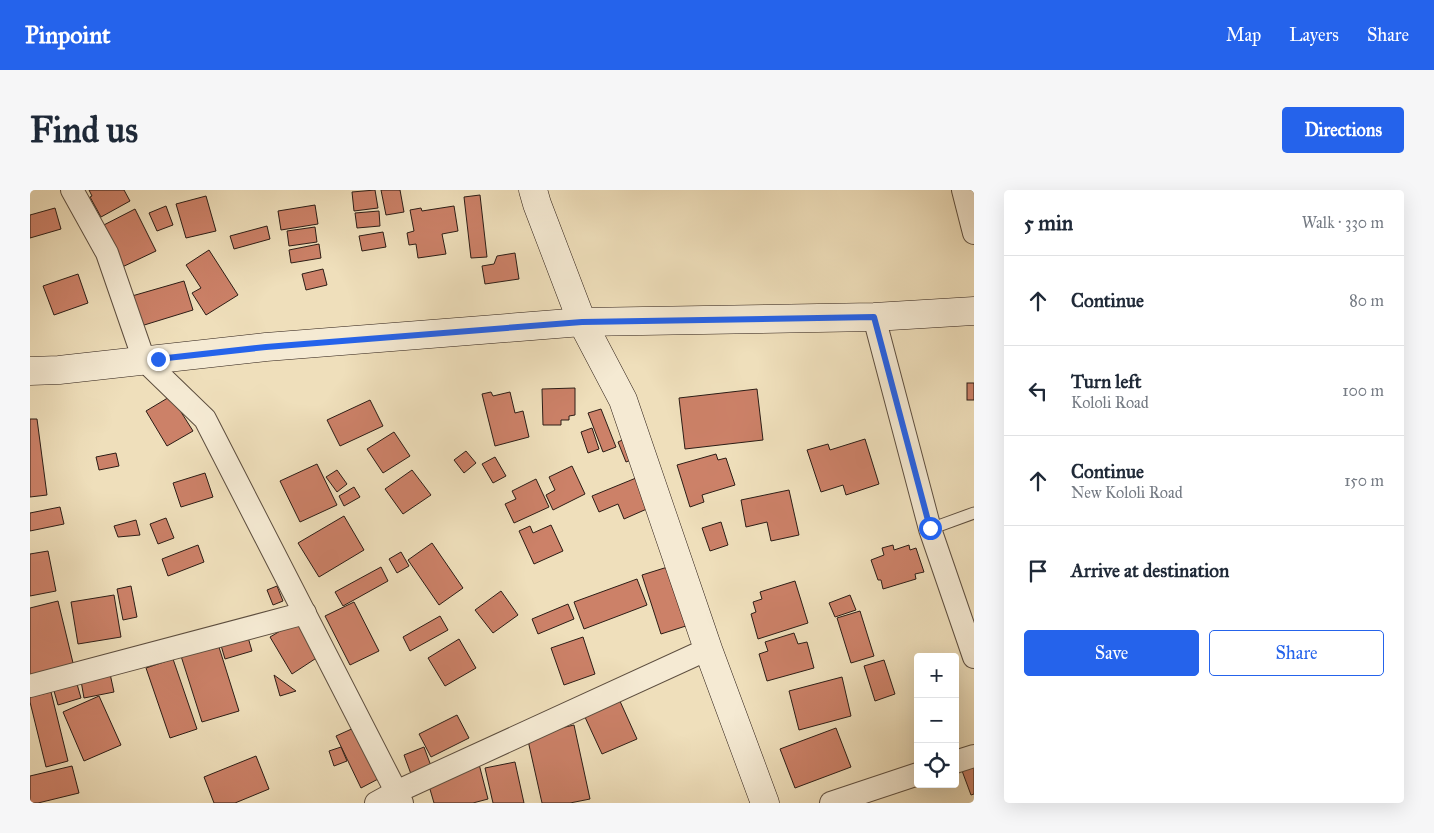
<!DOCTYPE html>
<meta charset="utf-8">
<style>
body{margin:0;font-family:"IM FELL Great Primer",serif;background:#f6f6f7;color:#1f2937}
.controls{position:absolute;right:15px;bottom:15px;display:grid;overflow:hidden;border-radius:5px;box-shadow:0 5px 20px #0002}
.controls button{width:45px;height:45px;display:grid;place-items:center;padding:0;border:0;border-bottom:1px solid #e0e1e3;background:#fff;color:#1f2937;font:25px sans-serif}
.stop{position:absolute;width:15px;height:15px;margin:-11px;border:4px solid #2563eb;border-radius:50%;background:#fff}
.stop.end{background:#2563eb;border-color:#fff;box-shadow:0 1px 5px #0008}
.list{margin:0;padding:0;list-style:none}
h2{display:flex;justify-content:space-between;align-items:center;height:65px;margin:0;padding:0 20px;font-size:21px}
h2 small{font-size:16px;font-weight:400;color:#747a83}
.list li{display:grid;grid-template-columns:32px 1fr auto;gap:15px;align-items:center;box-sizing:border-box;height:90px;padding:0 20px;border-top:1px solid #e0e1e3}
.list b{display:block;font-size:19px;white-space:nowrap}
.list p{margin:0;font-size:16px;white-space:nowrap;color:#747a83}
.list em{font-size:16px;font-style:normal;color:#747a83}
.actions{display:flex;gap:10px;padding:15px 20px}
.actions a{flex:1;padding:11px 0;border:1px solid #2563eb;border-radius:5px;text-align:center;font-size:18px;color:#2563eb}
.actions .main{background:#2563eb;color:#fff}
.icon{flex:none;width:28px;height:28px;fill:none;stroke:currentColor;stroke-width:2;stroke-linecap:round;stroke-linejoin:round}
.map{position:relative;flex:none;width:944px;height:613px;overflow:hidden;border-radius:5px}
header{display:flex;align-items:center;gap:30px;box-sizing:border-box;height:70px;padding:0 25px;background:#2563eb;color:#fff}
header strong{font-size:24px}
nav{display:flex;gap:28px;margin-inline-start:auto;font-size:18px}
.intro{display:flex;align-items:center;justify-content:space-between;box-sizing:border-box;height:120px;padding:0 30px}
h1{margin:0;font-size:35px}
.button{padding:12px 22px;border-radius:5px;background:#2563eb;color:#fff;font-size:18px;font-weight:700}
main{display:flex;gap:30px;padding:0 30px}
aside{flex:1;background:#fff;border-radius:5px;box-shadow:0 5px 20px #0002}
.map>svg:first-child{display:block}
.building{fill:#cc8168;stroke:#2c1d16}
.lines{fill:none;stroke-linecap:round;stroke-linejoin:round}
.lane-casing{stroke:#5d4e3f;stroke-width:13}
.street-casing{stroke:#5d4e3f;stroke-width:24}
.secondary-casing{stroke:#2c1d16;stroke-width:29}
.lane{stroke:#f5ead3;stroke-width:11}
.street{stroke:#f5ead3;stroke-width:22}
.secondary{stroke:#f5ead3;stroke-width:28}
.route{stroke:#2563eb;stroke-width:6}
</style>
<header>
<strong>Pinpoint</strong>
<nav><a>Map</a><a>Layers</a><a>Share</a></nav>
</header>
<div class="intro"><h1>Find us</h1><a class="button">Directions</a></div>
<main>
<div class="map">
<svg width="944" height="613" viewBox="0 0 944 613">
<rect width="100%" height="100%" fill="#efdfbb"/>
<filter id="stains"><feTurbulence type="fractalNoise" baseFrequency=".004" numOctaves="4"/><feColorMatrix values="0 0 0 0 .2 0 0 0 0 .09 0 0 0 0 .02 0 0 0 .5 -.17"/></filter>
<radialGradient id="worn" r=".72"><stop offset=".6" stop-color="#630" stop-opacity="0"/><stop offset="1" stop-color="#630" stop-opacity=".3"/></radialGradient>
<g class="building">
<polygon points="59,0 94,0 100,11 71,27 60,7 62,6"/>
<polygon points="345,0 348,18 324,21 322,2"/>
<polygon points="351,0 370,0 374,22 356,25"/>
<polygon points="450,5 457,67 441,68 434,7"/>
<polygon points="176,6 186,41 156,48 146,14"/>
<polygon points="285,15 288,34 251,40 248,21"/>
<polygon points="136,16 143,35 127,41 119,23"/>
<polygon points="424,16 428,41 412,44 416,64 388,68 386,54 379,55 377,43 384,41 380,20 391,18 392,21"/>
<polygon points="25,18 31,39 0,48 0,25"/>
<polygon points="105,19 126,61 88,79 68,38"/>
<polygon points="349,21 350,36 327,38 325,23"/>
<polygon points="237,36 240,49 204,59 200,46"/>
<polygon points="285,37 287,52 259,56 257,41"/>
<polygon points="353,42 356,57 332,61 329,46"/>
<polygon points="289,54 291,68 261,73 259,60"/>
<polygon points="179,60 208,105 176,125 162,103 171,98 156,75"/>
<polygon points="485,63 489,89 455,94 452,76 464,74 467,66"/>
<polygon points="293,79 297,95 276,100 272,84"/>
<polygon points="48,84 58,113 24,125 13,96"/>
<polygon points="154,91 163,120 111,136 102,106"/>
<rect x="937" y="193" width="7" height="17"/>
<polygon points="545,198 545,225 539,226 539,230 531,230 531,235 513,235 512,199"/>
<polygon points="727,199 733,250 655,259 649,208"/>
<polygon points="461,202 463,206 480,202 485,223 493,221 499,247 465,256 452,204"/>
<polygon points="141,206 163,241 137,256 116,221"/>
<polygon points="340,210 353,236 310,256 297,230"/>
<polygon points="571,219 586,257 573,262 558,223"/>
<polygon points="0,229 7,229 17,305 0,307"/>
<polygon points="562,238 569,259 558,263 551,242"/>
<polygon points="364,242 380,266 353,283 337,259"/>
<polygon points="603,245 611,266 596,272 588,252"/>
<polygon points="835,249 849,294 816,305 813,295 791,302 777,260 798,254 800,260"/>
<polygon points="436,261 446,273 434,283 424,270"/>
<polygon points="86,263 89,276 69,280 66,267"/>
<polygon points="686,264 688,270 696,268 705,295 672,305 674,312 660,317 647,275"/>
<polygon points="465,267 476,286 463,293 452,274"/>
<polygon points="287,274 307,315 270,332 250,291"/>
<polygon points="542,276 555,304 523,320 516,305 525,300 519,287"/>
<polygon points="307,280 317,294 307,302 296,287"/>
<polygon points="382,280 401,305 373,324 355,299"/>
<polygon points="175,283 183,307 151,317 143,293"/>
<polygon points="606,288 619,318 594,329 588,314 569,322 562,306"/>
<polygon points="506,289 519,317 484,333 475,314 486,309 482,301"/>
<polygon points="324,297 330,307 314,316 309,306"/>
<polygon points="759,300 769,345 741,351 737,332 716,337 711,310"/>
<polygon points="30,317 34,334 0,341 0,323"/>
<polygon points="314,326 334,360 289,387 268,353"/>
<polygon points="136,328 144,348 128,354 120,334"/>
<polygon points="106,330 110,345 88,347 84,336"/>
<polygon points="691,332 698,355 680,361 672,338"/>
<polygon points="521,335 533,361 504,374 489,341 500,336 503,343"/>
<polygon points="402,353 433,398 409,415 378,370"/>
<polygon points="168,355 174,372 138,386 132,369"/>
<polygon points="863,355 864,360 879,355 880,360 886,358 894,382 885,384 886,389 853,399 851,390 848,390 841,370 854,365 852,358"/>
<polygon points="18,361 26,401 0,406 0,364"/>
<polygon points="371,362 379,376 367,383 359,369"/>
<polygon points="644,375 662,434 631,444 612,385"/>
<polygon points="351,377 358,391 313,416 305,402"/>
<polygon points="607,389 617,415 554,439 544,412"/>
<polygon points="765,391 778,433 728,449 721,424 726,422 723,412 732,409 730,402"/>
<polygon points="101,396 107,427 93,430 87,399"/>
<polygon points="247,396 253,411 243,415 237,400"/>
<polygon points="471,401 488,425 463,443 445,420"/>
<polygon points="84,405 91,447 48,454 41,412"/>
<polygon points="820,405 826,420 805,427 799,413"/>
<polygon points="28,411 44,477 0,487 0,418"/>
<polygon points="324,412 349,461 320,475 295,426"/>
<polygon points="538,414 544,429 508,444 502,429"/>
<polygon points="830,421 844,466 821,473 807,428"/>
<polygon points="410,426 418,440 380,461 373,447"/>
<polygon points="269,430 291,465 262,484 240,447"/>
<polygon points="764,443 768,454 777,452 784,478 737,491 729,464 738,461 735,452"/>
<polygon points="217,444 222,461 195,469 190,452"/>
<polygon points="553,447 565,484 534,495 521,458"/>
<polygon points="429,449 446,478 415,496 398,468"/>
<polygon points="188,454 209,521 172,532 151,466"/>
<polygon points="143,469 167,539 140,548 116,478"/>
<polygon points="854,470 865,504 845,511 834,476"/>
<polygon points="79,479 84,502 54,508 50,485"/>
<polygon points="244,485 266,501 250,506"/>
<polygon points="45,487 51,508 28,515 22,494"/>
<polygon points="812,487 821,526 769,540 759,501"/>
<polygon points="21,502 38,571 16,577 0,512 0,507"/>
<polygon points="69,506 91,555 54,571 33,522"/>
<polygon points="589,509 607,549 572,564 554,525"/>
<polygon points="427,525 439,548 401,567 389,544"/>
<polygon points="544,535 560,609 540,613 512,613 497,546"/>
<polygon points="326,537 350,588 331,598 306,546"/>
<polygon points="806,538 821,577 765,598 750,559"/>
<polygon points="311,557 317,571 304,576 299,561"/>
<polygon points="394,557 401,576 381,584 374,565"/>
<polygon points="226,566 239,599 205,613 184,613 174,587"/>
<polygon points="485,572 494,613 463,613 455,578"/>
<polygon points="944,573 944,604 941,605 931,578"/>
<polygon points="449,574 458,609 443,613 404,613 397,589"/>
<polygon points="42,576 49,603 8,613 0,613 0,586"/>
</g>
<g class="lines">
<g class="lane-casing">
<polyline id="lane" points="900,339 944,323"/>
</g>
<g class="street-casing">
<g id="street">
<polyline points="42,0 77,63 114,170 175,229 372,613"/>
<polyline points="933,0 944,43"/>
<polyline points="844,127 900,339 944,467"/>
<polyline points="0,496 275,423"/>
<polyline points="925,572 944,566"/>
<polyline points="346,613 366,602 678,459"/>
<polyline points="801,613 888,584"/>
</g>
</g>
<g class="secondary-casing">
<g id="secondary">
<polyline points="503,0 507,14 552,132 593,210 678,459 735,613"/>
<polyline points="0,181 29,180 236,157 552,132 844,127 944,121"/>
</g>
</g>
<use href="#lane" class="lane"/>
<use href="#street" class="street"/>
<use href="#secondary" class="secondary"/>
</g>
<g class="lines">
<polyline class="route" points="128,169 236,157 552,132 844,127 900,338"/>
</g>
<rect width="100%" height="100%" filter="url(#stains)"/>
<rect width="100%" height="100%" fill="url(#worn)"/>
</svg>
<div class="controls">
<button>+</button>
<button>−</button>
<button><svg class="icon" aria-label="locate" viewBox="0 0 24 24"><circle cx="12" cy="12" r="6"/><path d="M12 2v4M12 18v4M2 12h4M18 12h4"/></svg></button>
</div>
<div class="stop" style="left:900px;top:338px"></div>
<div class="stop end" style="left:128px;top:169px"></div>
</div>
<aside>
<h2>5 min<small>Walk · 330 m</small></h2>
<ul class="list">
<li><svg class="icon" aria-label="ahead" viewBox="0 0 24 24"><path d="M12 20V5M6 11l6-6 6 6"/></svg><div><b>Continue</b></div><em>80 m</em></li>
<li><svg class="icon" aria-label="left" viewBox="0 0 24 24"><path d="M17 20v-9H6M10 6l-5 5 5 5"/></svg><div><b>Turn left</b><p>Kololi Road</p></div><em>100 m</em></li>
<li><svg class="icon" aria-label="ahead" viewBox="0 0 24 24"><path d="M12 20V5M6 11l6-6 6 6"/></svg><div><b>Continue</b><p>New Kololi Road</p></div><em>150 m</em></li>
<li><svg class="icon" aria-label="arrive" viewBox="0 0 24 24"><path d="M6 21V4h12l-3 4 3 4H6"/></svg><div><b>Arrive at destination</b></div></li>
</ul>
<div class="actions"><a class="main">Save</a><a>Share</a></div>
</aside>
</main>
